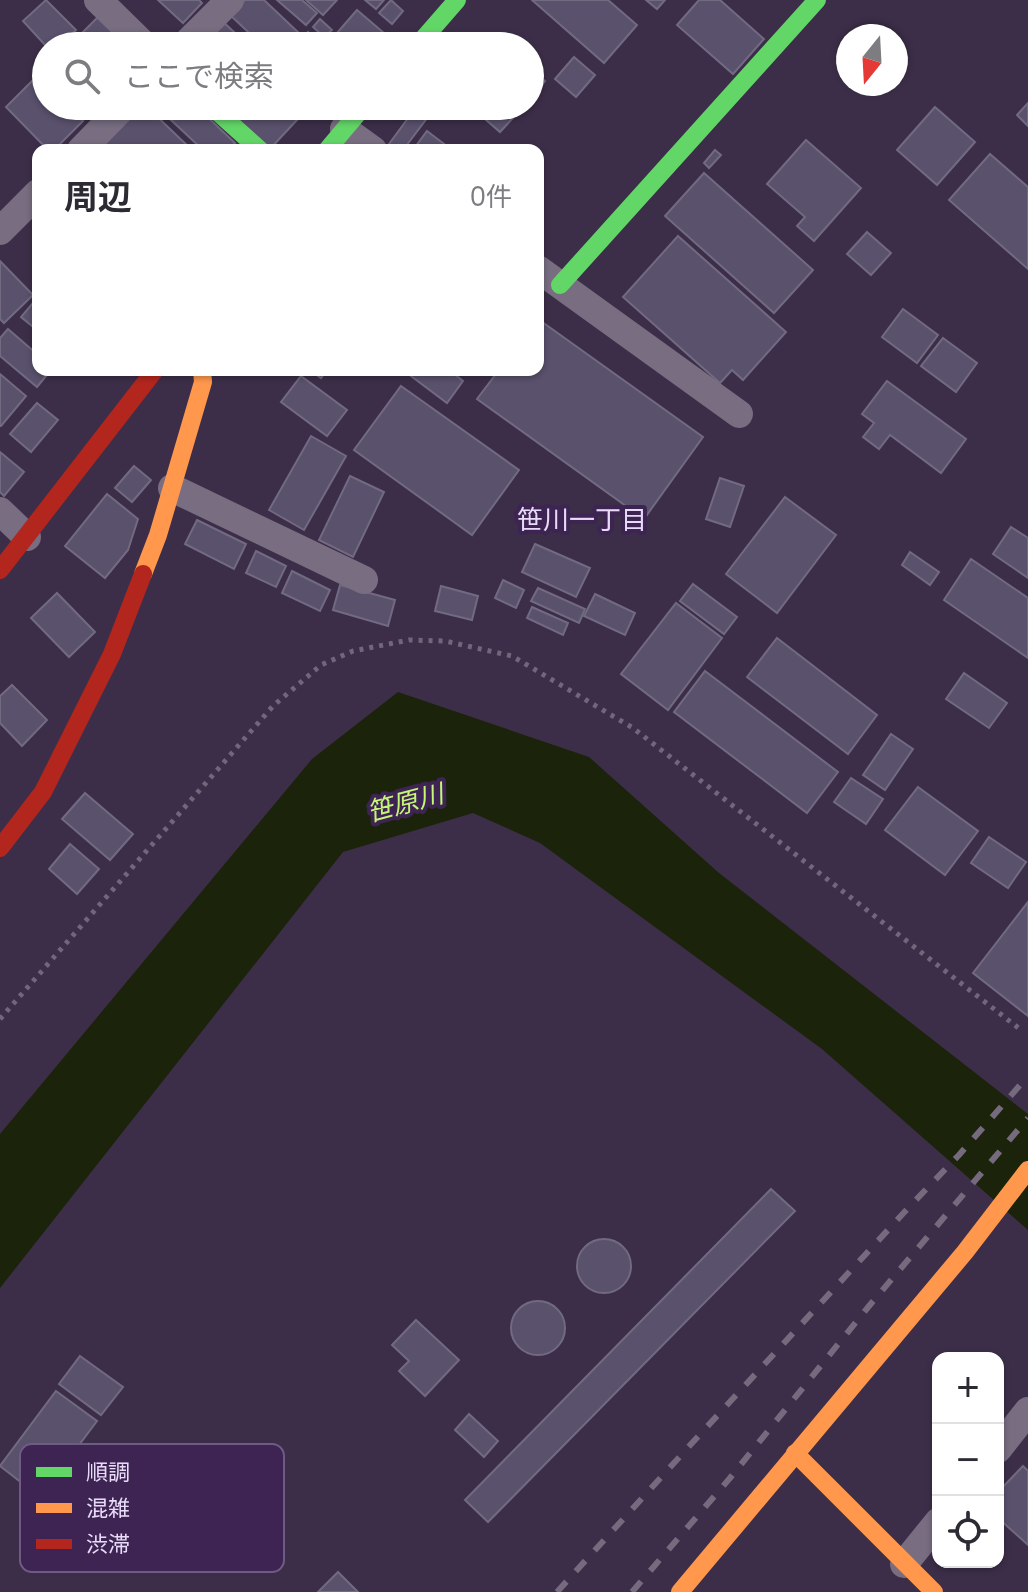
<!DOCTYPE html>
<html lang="ja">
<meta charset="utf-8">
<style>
body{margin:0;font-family:Poppins,"Noto Sans JP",sans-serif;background:#f2f2f3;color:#2b2b33}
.controls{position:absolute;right:24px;bottom:24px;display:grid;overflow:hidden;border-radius:16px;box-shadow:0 2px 6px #0004}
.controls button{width:72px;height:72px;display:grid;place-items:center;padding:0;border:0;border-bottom:2px solid #e1e1e2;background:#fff;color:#2b2b33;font:40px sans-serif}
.compass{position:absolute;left:836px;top:24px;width:72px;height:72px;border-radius:50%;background:#fff;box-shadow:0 2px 6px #0004;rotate:198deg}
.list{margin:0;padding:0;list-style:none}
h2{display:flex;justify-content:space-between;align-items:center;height:104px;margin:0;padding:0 32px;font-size:34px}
h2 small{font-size:26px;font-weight:400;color:#7c7c81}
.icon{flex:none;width:44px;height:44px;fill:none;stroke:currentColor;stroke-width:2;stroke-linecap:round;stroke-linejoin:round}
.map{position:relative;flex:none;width:1028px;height:1592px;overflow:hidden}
.search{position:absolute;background:#fff;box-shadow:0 2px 6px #0004;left:32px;top:32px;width:512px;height:88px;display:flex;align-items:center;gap:20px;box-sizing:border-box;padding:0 28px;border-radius:44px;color:#7c7c81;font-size:30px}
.panel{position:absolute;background:#fff;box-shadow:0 2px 6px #0004;left:32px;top:144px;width:512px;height:232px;border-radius:16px}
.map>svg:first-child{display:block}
.water{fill:#1b240a}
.building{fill:#5a516d;stroke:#716a81;stroke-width:2}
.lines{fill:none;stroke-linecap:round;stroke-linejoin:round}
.path{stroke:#71667b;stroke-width:5;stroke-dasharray:4 6;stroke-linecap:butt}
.street{stroke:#786d81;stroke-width:28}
.fast{stroke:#63d668;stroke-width:18}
.slow{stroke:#ff974d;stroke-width:18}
.jam{stroke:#b3261e;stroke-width:18}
.rail{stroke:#766a7f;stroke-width:6;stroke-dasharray:14 14;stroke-linecap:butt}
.labels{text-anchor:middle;stroke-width:8;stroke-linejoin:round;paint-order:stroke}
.neighbourhood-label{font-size:26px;fill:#e8dbf8;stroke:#3d2452}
.water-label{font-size:26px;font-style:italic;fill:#c6f678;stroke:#3d2452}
.key{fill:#3d2452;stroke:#705b84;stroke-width:2}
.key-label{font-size:22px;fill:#e8dbf8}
</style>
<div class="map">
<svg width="1028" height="1592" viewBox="0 0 1028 1592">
<rect width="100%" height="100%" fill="#3c2e48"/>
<polygon class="water" points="398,692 589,757 719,873 1028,1114 1028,1230 822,1049 540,843 473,813 343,852 0,1288 0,1134 312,759"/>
<g class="building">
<polygon points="46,0 76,30 59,46 46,46 23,21"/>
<polygon points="158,0 199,0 202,3 183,23"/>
<polygon points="245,0 264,0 300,34 289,46 263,46 230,15"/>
<polygon points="277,0 302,0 317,13 306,25"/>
<polygon points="306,0 337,0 323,15"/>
<polygon points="365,0 384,0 376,9"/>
<polygon points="391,0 403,11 392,24 379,13"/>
<polygon points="532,0 608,0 637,25 604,63"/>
<polygon points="646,0 665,0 657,9"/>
<polygon points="699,0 720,0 764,39 733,74 677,25"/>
<polygon points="357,10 384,33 373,46 335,46 330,41"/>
<polygon points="101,14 117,30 100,46 89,46 79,36"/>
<polygon points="220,19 249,46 195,46"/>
<polygon points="320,19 332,30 324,37 313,27"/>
<polygon points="308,32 323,46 295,46"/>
<polygon points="574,57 595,75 576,97 555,79"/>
<polygon points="530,68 545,81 530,99"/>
<polygon points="38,75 46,83 46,106 68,106 83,121 54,150 48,150 6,107"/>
<polygon points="1028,103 1028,126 1017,115"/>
<polygon points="130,106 146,106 192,150 88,150"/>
<polygon points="156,106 196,106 235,143 229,150 203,150"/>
<polygon points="222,106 310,106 269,150"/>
<polygon points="417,106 422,106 431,113 403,150 397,150 389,144"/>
<polygon points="440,106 463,106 453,117"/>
<polygon points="470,106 524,106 500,132"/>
<polygon points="935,107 975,142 937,185 897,150"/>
<polygon points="427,131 452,150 413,150"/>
<polygon points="806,140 861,188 814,241 797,226 805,217 767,184"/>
<polygon points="715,150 721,155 709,168 704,163"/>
<polygon points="990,154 1028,187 1028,269 949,200"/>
<polygon points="704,173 813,270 774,313 665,216"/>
<polygon points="867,232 891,253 871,275 847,254"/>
<polygon points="678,236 786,332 743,380 732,370 720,383 623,297"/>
<polygon points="0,261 33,295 4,323 0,319"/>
<polygon points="38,297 38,331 21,317"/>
<polygon points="903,309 938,335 917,363 882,337"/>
<polygon points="538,319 703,437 644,519 477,399 499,370 538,370"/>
<polygon points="8,329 38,355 38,370 51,370 37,387 0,356 0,338"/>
<polygon points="943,338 977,363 956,392 921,366"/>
<polygon points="310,370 327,370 321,378"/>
<polygon points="403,370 449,370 463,381 447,403"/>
<polygon points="0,374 26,396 1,426 0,426"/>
<polygon points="301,376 347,410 327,436 281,402"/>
<polygon points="887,381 966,439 941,473 890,435 879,449 863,437 874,423 862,414"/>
<polygon points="401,386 519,470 472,535 354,450"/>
<polygon points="37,403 58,420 31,452 10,434"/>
<polygon points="311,436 346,456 304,530 269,510"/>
<polygon points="0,452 24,472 4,496 0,492"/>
<polygon points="134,466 151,480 132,502 115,488"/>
<polygon points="350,476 384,492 353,557 319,540"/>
<polygon points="720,478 744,486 730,527 706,519"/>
<polygon points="107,494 138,519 128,550 105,578 65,546"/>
<polygon points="785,497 836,535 777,613 726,574"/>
<polygon points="197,520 246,544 234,569 185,544"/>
<polygon points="1011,527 1028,538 1028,578 993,554"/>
<polygon points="535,544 590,568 576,597 522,572"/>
<polygon points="256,551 286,566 276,587 246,573"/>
<polygon points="910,552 939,572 930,585 902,565"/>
<polygon points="971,559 1028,598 1028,658 944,600"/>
<polygon points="292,571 330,590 320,611 282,593"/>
<polygon points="503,580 524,590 516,608 495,598"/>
<polygon points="693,584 737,617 724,634 680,601"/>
<polygon points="340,585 395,600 388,626 333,610"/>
<polygon points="441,586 478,596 472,620 435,611"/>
<polygon points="538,588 585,609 579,623 531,601"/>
<polygon points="57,593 95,632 69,657 31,618"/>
<polygon points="595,594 635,613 625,635 584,616"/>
<polygon points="676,603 722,638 668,710 621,674"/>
<polygon points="532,607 568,623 563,635 527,618"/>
<polygon points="777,638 877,715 848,754 747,677"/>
<polygon points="705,671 838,772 807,813 674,712"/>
<polygon points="964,673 1007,703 989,728 946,699"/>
<polygon points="12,685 47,720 22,746 0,723 0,696"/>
<polygon points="891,734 913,749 885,790 863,775"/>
<polygon points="851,778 883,799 866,824 834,802"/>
<polygon points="918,787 978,831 945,875 885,830"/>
<polygon points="85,793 133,834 110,860 62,819"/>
<polygon points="989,837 1026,862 1008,888 971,863"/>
<polygon points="70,844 99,869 77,894 49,869"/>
<polygon points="1028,902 1028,1016 973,973"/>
<polygon points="771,1189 795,1211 488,1522 465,1500"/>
<circle cx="604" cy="1266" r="27"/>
<circle cx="538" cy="1328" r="27"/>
<polygon points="416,1320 459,1360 425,1396 399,1371 409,1361 392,1345"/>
<polygon points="80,1356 123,1387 101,1415 59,1384"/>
<polygon points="56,1391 97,1421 40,1497 0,1466"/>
<polygon points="469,1414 498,1441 484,1457 455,1430"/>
<polygon points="1023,1466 1028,1471 1028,1545 998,1518 998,1492"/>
<polygon points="338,1572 358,1592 318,1592"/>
</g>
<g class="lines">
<polyline class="path" points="0,1019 273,706 321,665 353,651 409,640 445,641 512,656 633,728 1021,1030"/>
<g class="street">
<polyline points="98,0 145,46"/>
<polyline points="184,46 230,0"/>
<polyline points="344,129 373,150"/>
<polyline points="81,150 124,106"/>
<polyline points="0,231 38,193"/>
<polyline points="538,269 739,414"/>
<polyline points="172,488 364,580"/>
<polyline points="0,511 27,537"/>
<polyline points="998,1449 1028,1411"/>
<polyline points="904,1564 938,1522"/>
</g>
<g class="fast">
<polyline points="417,46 457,0"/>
<polyline points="211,106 260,150"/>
<polyline points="327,150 364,106"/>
<polyline points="560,285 817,0"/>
</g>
<g class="slow">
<polyline points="143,574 158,535 203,382 202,370"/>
<polyline points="795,1453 934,1592"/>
<polyline points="680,1592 965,1252 1028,1170"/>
</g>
<g class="jam">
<polyline points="0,570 155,370"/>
<polyline points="0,848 43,792 112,654 143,574"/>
</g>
<g class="rail">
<polyline points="557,1592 693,1442 910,1206 959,1155 1028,1076"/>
<polyline points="632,1592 730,1478 869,1306 1028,1118"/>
</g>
</g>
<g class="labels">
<g class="neighbourhood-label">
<text x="582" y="529">笹川一丁目</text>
</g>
<g class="water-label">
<text transform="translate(405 803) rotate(-15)" y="9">笹原川</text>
</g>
</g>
<rect x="20" y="1444" width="264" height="128" rx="12" class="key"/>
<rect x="36" y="1467" width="36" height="10" fill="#63d668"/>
<rect x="36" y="1503" width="36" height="10" fill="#ff974d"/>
<rect x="36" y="1539" width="36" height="10" fill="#b3261e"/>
<g class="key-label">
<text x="86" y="1480">順調</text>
<text x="86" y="1516">混雑</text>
<text x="86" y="1552">渋滞</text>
</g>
</svg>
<div class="controls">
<button>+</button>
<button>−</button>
<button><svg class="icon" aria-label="locate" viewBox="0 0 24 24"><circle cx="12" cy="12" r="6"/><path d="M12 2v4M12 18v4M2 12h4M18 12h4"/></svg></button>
</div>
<svg class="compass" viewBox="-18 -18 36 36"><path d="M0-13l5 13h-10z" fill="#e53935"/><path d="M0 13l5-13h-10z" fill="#7c7c81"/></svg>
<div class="search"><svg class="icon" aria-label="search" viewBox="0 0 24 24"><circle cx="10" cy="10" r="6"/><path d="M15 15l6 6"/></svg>ここで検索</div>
<section class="panel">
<h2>周辺<small>0件</small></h2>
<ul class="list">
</ul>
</section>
</div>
